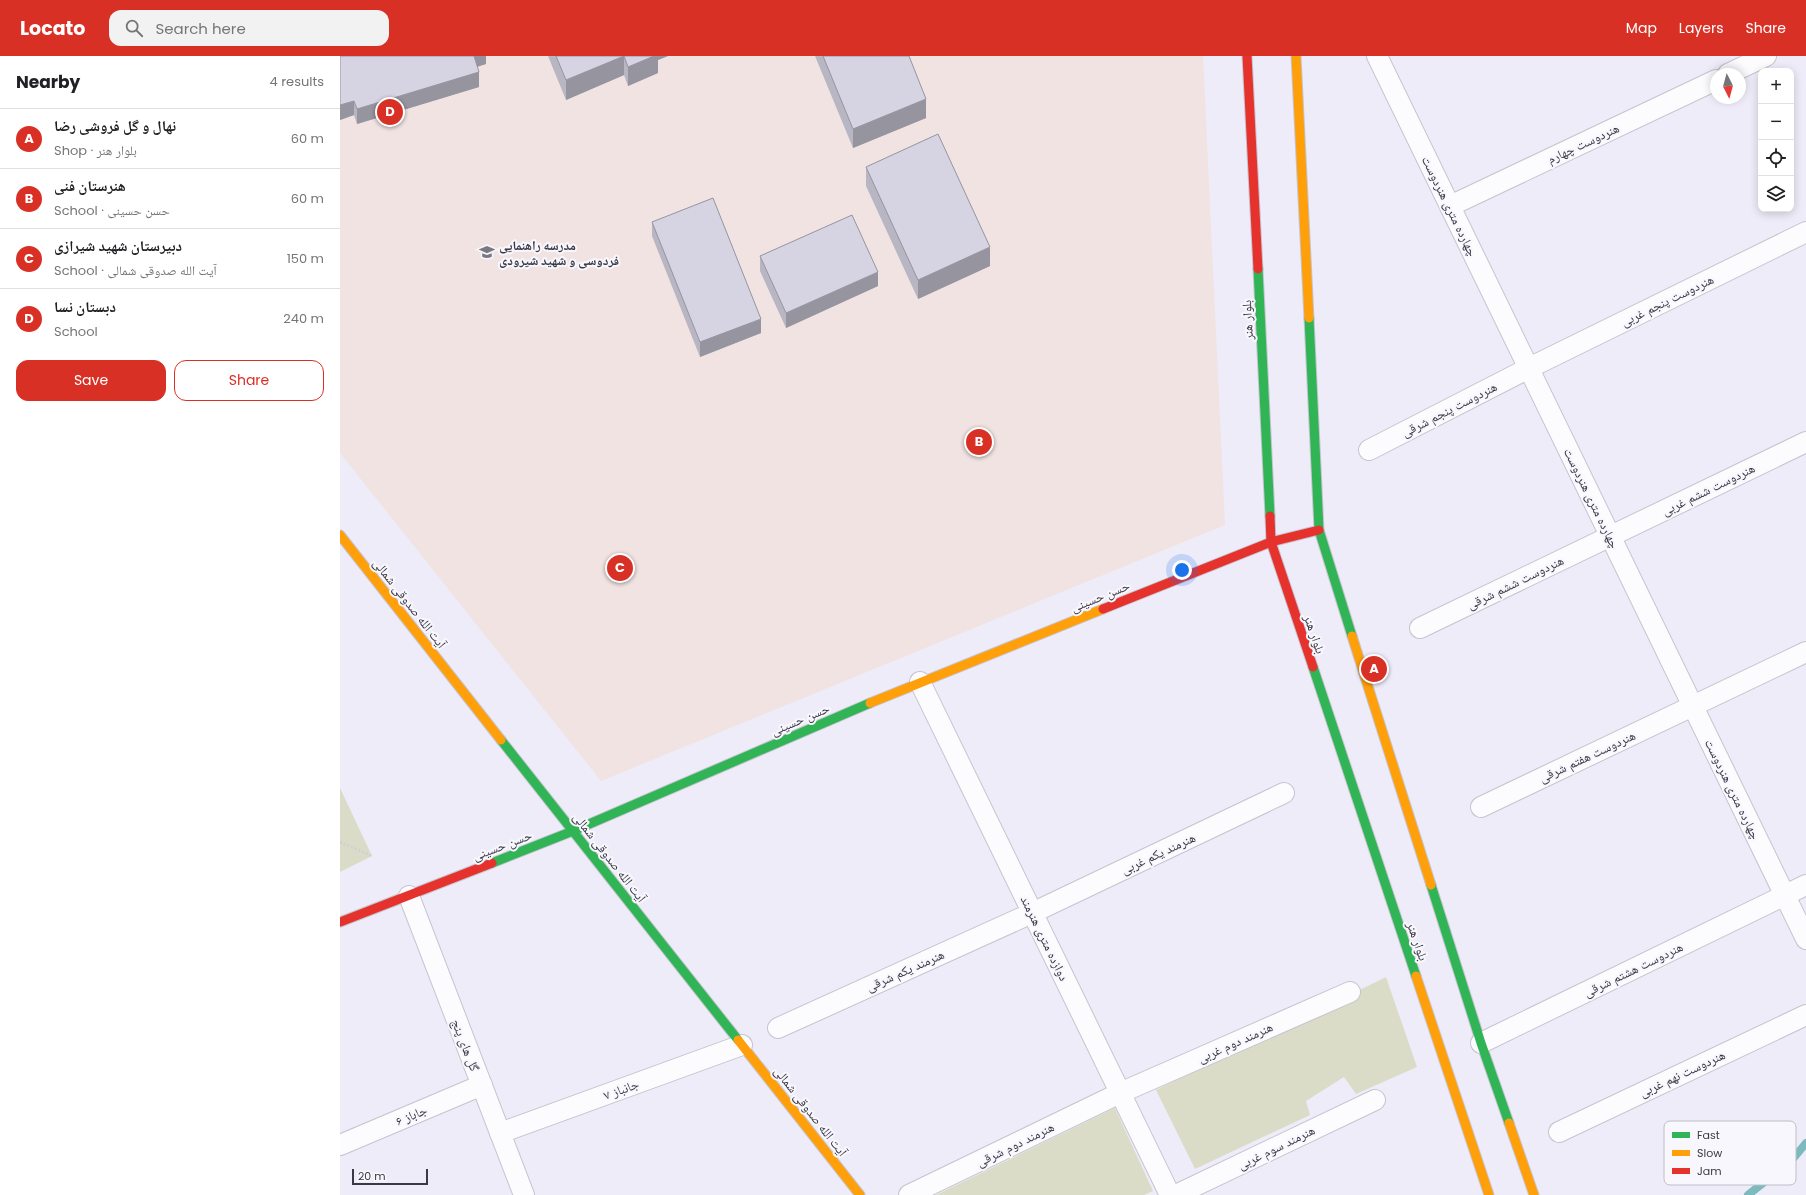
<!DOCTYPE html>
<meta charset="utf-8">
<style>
body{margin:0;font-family:Poppins,"Noto Naskh Arabic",sans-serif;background:#f2f2f2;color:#202124}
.controls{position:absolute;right:12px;top:12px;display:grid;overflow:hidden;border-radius:8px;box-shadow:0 2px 10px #0003}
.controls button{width:36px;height:36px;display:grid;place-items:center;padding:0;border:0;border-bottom:1px solid #e0e0e0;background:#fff;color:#202124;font:20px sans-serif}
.compass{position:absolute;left:1370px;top:12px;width:36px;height:36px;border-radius:50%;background:#fff;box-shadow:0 2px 10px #0003;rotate:174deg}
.scale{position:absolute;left:12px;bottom:10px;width:76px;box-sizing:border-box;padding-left:4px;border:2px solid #3a3944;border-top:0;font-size:11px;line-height:14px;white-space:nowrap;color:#3a3944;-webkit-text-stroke:3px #f8f7fd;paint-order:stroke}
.you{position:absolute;left:842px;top:514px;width:14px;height:14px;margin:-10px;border:3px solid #fff;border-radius:50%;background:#1a73e8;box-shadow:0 0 0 6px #1a73e833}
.badge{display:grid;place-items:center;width:26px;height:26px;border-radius:50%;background:#d93025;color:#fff;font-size:13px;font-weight:700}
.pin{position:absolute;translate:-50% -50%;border:2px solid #fff;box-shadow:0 1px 4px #0006}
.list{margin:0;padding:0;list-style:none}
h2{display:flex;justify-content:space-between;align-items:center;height:52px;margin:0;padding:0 16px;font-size:17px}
h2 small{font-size:13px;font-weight:400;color:#757577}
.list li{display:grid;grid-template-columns:26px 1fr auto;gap:12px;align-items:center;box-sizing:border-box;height:60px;padding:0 16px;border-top:1px solid #e0e0e0}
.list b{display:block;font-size:15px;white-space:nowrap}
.list p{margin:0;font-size:13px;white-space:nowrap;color:#757577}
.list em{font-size:13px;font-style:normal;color:#757577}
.actions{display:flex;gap:8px;padding:12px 16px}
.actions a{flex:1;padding:9px 0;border:1px solid #d93025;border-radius:12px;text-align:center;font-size:14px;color:#d93025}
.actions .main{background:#d93025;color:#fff}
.icon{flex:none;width:22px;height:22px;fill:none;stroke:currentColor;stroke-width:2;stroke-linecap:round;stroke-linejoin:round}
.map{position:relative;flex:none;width:1466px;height:1139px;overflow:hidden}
header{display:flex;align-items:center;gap:24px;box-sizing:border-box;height:56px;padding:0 20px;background:#d93025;color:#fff}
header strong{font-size:19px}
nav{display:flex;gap:22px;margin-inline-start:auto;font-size:14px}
.search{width:280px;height:36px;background:#f2f2f2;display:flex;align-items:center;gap:10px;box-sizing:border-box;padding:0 14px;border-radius:12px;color:#757577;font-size:15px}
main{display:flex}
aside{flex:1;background:#fff}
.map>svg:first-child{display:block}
.education{fill:#f0e3e2}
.green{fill:#dbdcc8}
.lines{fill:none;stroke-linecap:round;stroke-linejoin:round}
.stream{stroke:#7cbabe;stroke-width:8}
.street-casing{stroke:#c5c4cf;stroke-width:22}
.fast-casing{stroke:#c5c4cf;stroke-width:11}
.slow-casing{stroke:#c5c4cf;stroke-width:11}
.jam-casing{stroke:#c5c4cf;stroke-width:11}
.path{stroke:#cfcfd4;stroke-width:2.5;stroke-dasharray:2 2;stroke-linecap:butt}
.street{stroke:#fcfcfe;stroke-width:20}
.fast{stroke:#30b455;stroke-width:9}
.slow{stroke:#ff9f0a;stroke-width:9}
.jam{stroke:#e5322d;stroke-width:9}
.wall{fill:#b8b6c3}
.shaded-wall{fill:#96949f}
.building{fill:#d6d4e3;stroke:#96949f}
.labels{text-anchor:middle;stroke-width:4;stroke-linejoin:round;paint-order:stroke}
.street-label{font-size:13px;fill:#3a3944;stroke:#f8f7fd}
.poi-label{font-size:13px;font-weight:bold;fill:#3a3944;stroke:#f8f7fd;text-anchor:start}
.key{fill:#f8f7fd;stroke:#bfbec6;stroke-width:1}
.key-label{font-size:11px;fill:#3a3944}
</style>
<header>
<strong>Locato</strong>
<div class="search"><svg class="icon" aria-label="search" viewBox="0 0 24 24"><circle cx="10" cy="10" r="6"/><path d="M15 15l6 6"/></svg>Search here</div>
<nav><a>Map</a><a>Layers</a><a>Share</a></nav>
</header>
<main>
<aside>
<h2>Nearby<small>4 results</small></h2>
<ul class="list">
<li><span class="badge">A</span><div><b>نهال و گل فروشی رضا</b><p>Shop · بلوار هنر</p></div><em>60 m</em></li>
<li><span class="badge">B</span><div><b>هنرستان فنی</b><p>School · حسن حسینی</p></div><em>60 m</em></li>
<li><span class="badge">C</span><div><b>دبیرستان شهید شیرازی</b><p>School · آیت الله صدوقی شمالی</p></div><em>150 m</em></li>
<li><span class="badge">D</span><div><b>دبستان نسا</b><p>School</p></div><em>240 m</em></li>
</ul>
<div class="actions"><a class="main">Save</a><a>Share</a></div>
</aside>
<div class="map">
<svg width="1466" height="1139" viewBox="0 0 1466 1139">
<rect width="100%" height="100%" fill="#eeecf9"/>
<polygon class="education" points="0,0 863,0 885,469 261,725 0,397"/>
<g class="green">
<polygon points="0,732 32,800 0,816"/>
<polygon points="1046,921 1077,1011 1016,1038 1004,1021 966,1045 970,1059 855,1113 816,1034"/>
<polygon points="775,1052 813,1135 804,1139 596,1139"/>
</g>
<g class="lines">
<polyline class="stream" points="1408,1139 1452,1104 1466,1087"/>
<g class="street-casing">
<g id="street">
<polyline points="1037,0 1466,883"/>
<polyline points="1388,18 1426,0"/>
<polyline points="1110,150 1376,24"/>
<polyline points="1029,394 1189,312 1466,176"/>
<polyline points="1080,572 1466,386"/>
<polyline points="580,626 830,1139"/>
<polyline points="1141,751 1466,596"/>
<polyline points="69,840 184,1139"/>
<polyline points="438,972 692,857 944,737"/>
<polyline points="1141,987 1466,829"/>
<polyline points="1219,1076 1466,959"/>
<polyline points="160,1077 402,989"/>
<polyline points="0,1089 142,1029"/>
<polyline points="569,1139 780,1037 1010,936"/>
<polyline points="836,1139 1035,1044"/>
</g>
</g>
<g class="fast-casing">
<g id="fast">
<polyline points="918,213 930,460"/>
<polyline points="969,262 979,474 1012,580"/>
<polyline points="973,611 1076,920"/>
<polyline points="161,684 398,984"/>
<polyline points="152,807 233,775 530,647"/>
<polyline points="1091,829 1141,987 1169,1067"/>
</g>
</g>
<g class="slow-casing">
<g id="slow">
<polyline points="956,0 969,262"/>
<polyline points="0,479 161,684"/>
<polyline points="1012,580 1091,829"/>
<polyline points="530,647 763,553"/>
<polyline points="1076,920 1149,1139"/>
<polyline points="398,984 520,1139"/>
<polyline points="1169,1067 1194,1139"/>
</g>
</g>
<g class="jam-casing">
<g id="jam">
<polyline points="907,0 918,213"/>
<polyline points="930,460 931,486 973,611"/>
<polyline points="763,553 931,486 979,474"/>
<polyline points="0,866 152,807"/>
</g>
</g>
<polyline class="path" points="0,786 32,800"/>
<use href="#street" class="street"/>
<use href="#fast" class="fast"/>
<use href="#slow" class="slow"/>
<use href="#jam" class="jam"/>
</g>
<g class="wall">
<polygon points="0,0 146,0 146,8 137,11 139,31 17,68 14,59 0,64"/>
<polygon points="208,0 328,0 318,4 318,17 288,30 284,19 226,44"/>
<polygon points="475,0 569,0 586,62 513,92"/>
<polygon points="526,111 650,210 578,243 526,130"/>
<polygon points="312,166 421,277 360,301 312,180"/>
<polygon points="420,200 538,230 446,272 420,215"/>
</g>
<g class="shaded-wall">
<polygon points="133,0 146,0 146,8 133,12"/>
<polygon points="284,0 284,19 226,44 226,24"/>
<polygon points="314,0 328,0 318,4 318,17 288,30 288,11"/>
<polygon points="139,16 139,31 17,68 17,53"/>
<polygon points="586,43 586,62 513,92 513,73"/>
<polygon points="14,45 14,59 0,64 0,49"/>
<polygon points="650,191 650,210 578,243 578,224"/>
<polygon points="538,216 538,230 446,272 446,257"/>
<polygon points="421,263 421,277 360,301 360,286"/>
</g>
<g class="building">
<polygon points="0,0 134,0 139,16 17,53 14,45 0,49"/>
<polygon points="216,0 314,0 288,11 284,0 226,24"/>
<polygon points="483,0 569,0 586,43 513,73"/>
<polygon points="598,78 650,191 578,224 526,111"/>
<polygon points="373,142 421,263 360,286 312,166"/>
<polygon points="512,159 538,216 446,257 420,200"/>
</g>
<defs>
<g id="school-bare" transform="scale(1.2)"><path d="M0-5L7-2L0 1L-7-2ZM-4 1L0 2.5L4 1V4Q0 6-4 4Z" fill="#797883" stroke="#f8f7fd" stroke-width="2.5" paint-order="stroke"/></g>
</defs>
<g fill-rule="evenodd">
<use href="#school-bare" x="147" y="196"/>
</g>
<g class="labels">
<g class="street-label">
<text transform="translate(1243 87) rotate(-25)" y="5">هنردوست چهارم</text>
<text transform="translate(1110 150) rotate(64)" y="5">چهارده متری هنردوست</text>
<text transform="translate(1327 244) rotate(-26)" y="5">هنردوست پنجم غربی</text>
<text transform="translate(907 264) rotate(-93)" y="5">بلوار هنر</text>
<text transform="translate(1109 353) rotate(-27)" y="5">هنردوست پنجم شرقی</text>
<text transform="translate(1368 433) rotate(-26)" y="5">هنردوست ششم غربی</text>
<text transform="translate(1252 442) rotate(64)" y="5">چهارده متری هنردوست</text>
<text transform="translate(1175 526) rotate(-26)" y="5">هنردوست ششم شرقی</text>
<text transform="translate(760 540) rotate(-22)" y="5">حسن حسینی</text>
<text transform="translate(70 547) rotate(52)" y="5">آیت الله صدوقی شمالی</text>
<text transform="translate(975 578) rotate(71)" y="5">بلوار هنر</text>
<text transform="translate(460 663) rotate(-23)" y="5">حسن حسینی</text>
<text transform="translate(1247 700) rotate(-25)" y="5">هنردوست هفتم شرقی</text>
<text transform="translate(1393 733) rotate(64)" y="5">چهارده متری هنردوست</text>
<text transform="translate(162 789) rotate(-21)" y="5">حسن حسینی</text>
<text transform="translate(818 797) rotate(-25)" y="5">هنرمند یکم غربی</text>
<text transform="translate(270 801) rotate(52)" y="5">آیت الله صدوقی شمالی</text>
<text transform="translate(705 882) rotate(64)" y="5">دوازده متری هنرمند</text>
<text transform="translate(1078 885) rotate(71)" y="5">بلوار هنر</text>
<text transform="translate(1293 913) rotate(-26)" y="5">هنردوست هشتم شرقی</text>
<text transform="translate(565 914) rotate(-24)" y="5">هنرمند یکم شرقی</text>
<text transform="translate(895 986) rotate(-24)" y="5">هنرمند دوم غربی</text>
<text transform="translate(126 989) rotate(69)" y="5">گل های پنج</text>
<text transform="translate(1342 1017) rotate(-25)" y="5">هنردوست نهم غربی</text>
<text transform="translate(281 1033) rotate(-20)" y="5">جانباز ۷</text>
<text transform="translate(471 1055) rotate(52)" y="5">آیت الله صدوقی شمالی</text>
<text transform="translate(71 1059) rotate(-23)" y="5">جاباز ۶</text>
<text transform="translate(675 1088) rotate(-26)" y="5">هنرمند دوم شرقی</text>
<text transform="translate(936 1091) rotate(-26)" y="5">هنرمند سوم غربی</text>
</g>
<g class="poi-label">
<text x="159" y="194">مدرسه راهنمایی<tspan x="159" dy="15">فردوسی و شهید شیرودی</tspan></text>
</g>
</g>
<rect x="1324" y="1065" width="132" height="64" rx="6" class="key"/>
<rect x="1332" y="1076" width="18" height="6" fill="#30b455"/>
<rect x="1332" y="1094" width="18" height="6" fill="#ff9f0a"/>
<rect x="1332" y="1112" width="18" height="6" fill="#e5322d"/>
<g class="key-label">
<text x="1357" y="1083">Fast</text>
<text x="1357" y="1101">Slow</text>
<text x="1357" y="1119">Jam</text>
</g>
</svg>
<div class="controls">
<button>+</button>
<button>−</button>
<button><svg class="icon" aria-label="locate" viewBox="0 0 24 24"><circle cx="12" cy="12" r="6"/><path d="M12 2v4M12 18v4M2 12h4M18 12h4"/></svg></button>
<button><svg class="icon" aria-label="layers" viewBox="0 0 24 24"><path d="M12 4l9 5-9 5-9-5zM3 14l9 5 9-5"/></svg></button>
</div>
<svg class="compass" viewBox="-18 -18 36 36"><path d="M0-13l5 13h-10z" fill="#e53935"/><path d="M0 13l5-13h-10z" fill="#757577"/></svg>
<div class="scale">20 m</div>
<div class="you"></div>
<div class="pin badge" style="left:1034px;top:613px">A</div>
<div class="pin badge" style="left:639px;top:386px">B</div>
<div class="pin badge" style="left:280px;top:512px">C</div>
<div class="pin badge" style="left:50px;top:56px">D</div>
</div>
</main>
